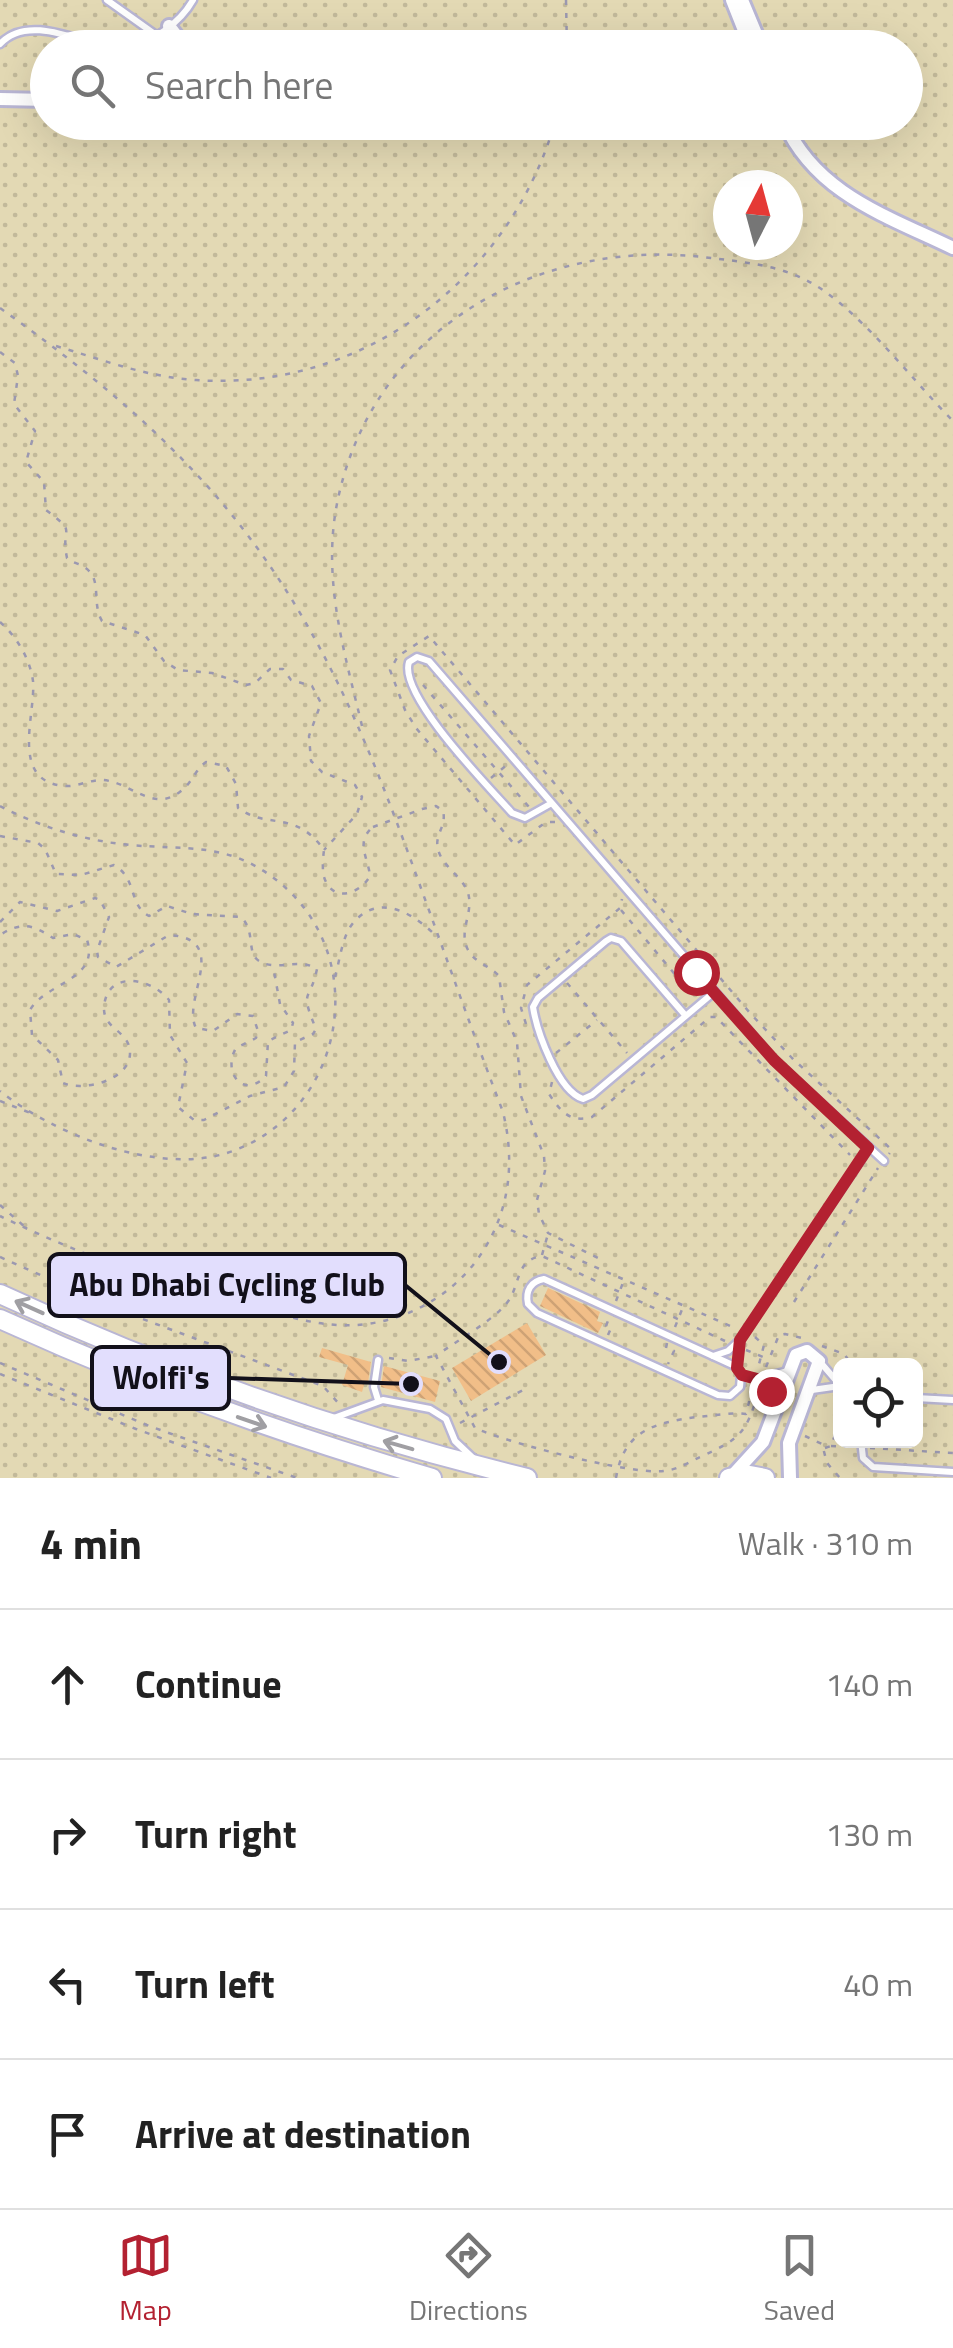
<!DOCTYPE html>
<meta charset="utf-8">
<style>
body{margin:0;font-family:"Titillium Web",sans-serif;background:#f6f6f6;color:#222}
.controls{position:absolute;right:30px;bottom:30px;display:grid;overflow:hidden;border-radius:15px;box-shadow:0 10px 40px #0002}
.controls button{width:90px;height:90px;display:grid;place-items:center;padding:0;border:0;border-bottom:2px solid #e0e0e0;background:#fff;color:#222;font:50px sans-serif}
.compass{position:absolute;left:713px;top:170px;width:90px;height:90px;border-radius:50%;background:#fff;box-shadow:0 10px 40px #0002;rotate:6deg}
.stop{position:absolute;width:30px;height:30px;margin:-22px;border:8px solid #b32131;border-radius:50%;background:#fff}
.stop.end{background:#b32131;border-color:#fff;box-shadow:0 2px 10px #0008}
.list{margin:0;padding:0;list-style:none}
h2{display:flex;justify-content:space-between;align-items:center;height:130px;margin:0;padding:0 40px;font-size:42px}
h2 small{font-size:32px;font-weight:400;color:#767676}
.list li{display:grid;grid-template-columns:65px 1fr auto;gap:30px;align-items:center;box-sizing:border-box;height:150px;padding:0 40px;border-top:2px solid #e0e0e0}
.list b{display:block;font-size:38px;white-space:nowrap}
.list em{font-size:32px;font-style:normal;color:#767676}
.icon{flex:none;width:55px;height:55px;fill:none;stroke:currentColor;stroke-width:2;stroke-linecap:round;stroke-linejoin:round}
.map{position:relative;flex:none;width:953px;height:1478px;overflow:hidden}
.search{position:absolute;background:#fff;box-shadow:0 10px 40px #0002;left:30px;right:30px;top:30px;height:110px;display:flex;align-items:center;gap:25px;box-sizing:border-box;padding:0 35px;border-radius:55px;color:#767676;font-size:38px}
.sheet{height:730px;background:#fff}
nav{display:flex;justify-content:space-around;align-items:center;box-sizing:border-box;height:140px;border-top:2px solid #e0e0e0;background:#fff;font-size:28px;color:#767676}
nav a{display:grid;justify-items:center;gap:5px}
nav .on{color:#b32131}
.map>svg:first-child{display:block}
.sand{fill:url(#sand-dots);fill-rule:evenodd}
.building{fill:url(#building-back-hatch)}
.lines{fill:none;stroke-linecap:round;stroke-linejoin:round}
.lane-casing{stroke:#b9b6d4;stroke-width:11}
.street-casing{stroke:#b9b6d4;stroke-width:18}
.secondary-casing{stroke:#b9b6d4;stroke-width:22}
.path{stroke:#9b98b0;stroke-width:2.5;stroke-dasharray:5 8;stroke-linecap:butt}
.lane{stroke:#fff;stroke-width:6}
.street{stroke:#fff;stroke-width:12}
.secondary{stroke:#fff;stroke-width:18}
.path-bridge{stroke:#9b98b0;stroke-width:2.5;stroke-dasharray:5 8;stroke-linecap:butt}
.oneway{stroke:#a09fa3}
.route{stroke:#b32131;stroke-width:12}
.leader{fill:none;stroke:#12101a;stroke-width:4}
.callout-dot{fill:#12101a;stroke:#e2defd;stroke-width:4}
.callout{fill:#e2defd;stroke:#12101a;stroke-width:4}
.callout-label{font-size:32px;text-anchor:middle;font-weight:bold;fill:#12101a}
</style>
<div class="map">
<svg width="953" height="1478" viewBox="0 0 953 1478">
<defs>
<pattern id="sand-dots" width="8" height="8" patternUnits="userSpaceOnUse" patternTransform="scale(2.5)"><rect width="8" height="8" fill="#e3d9b4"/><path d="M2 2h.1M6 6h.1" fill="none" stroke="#c2b99a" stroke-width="1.8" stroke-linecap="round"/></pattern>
<pattern id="building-back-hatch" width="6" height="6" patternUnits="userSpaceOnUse" patternTransform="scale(2.5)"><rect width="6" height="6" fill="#f1be88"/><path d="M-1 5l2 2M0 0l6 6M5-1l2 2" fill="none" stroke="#cea275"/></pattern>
</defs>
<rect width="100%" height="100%" fill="#e2defd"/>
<path class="sand" d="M0 0H953V1478H0ZM48 48H906V122H48ZM728 185H788V245H728ZM840 1366H916V1440H840Z"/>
<g class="building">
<polygon points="548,1288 600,1312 597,1321 603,1323 598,1333 540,1306"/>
<polygon points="527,1323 546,1355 471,1401 452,1368"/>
<polygon points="322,1348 371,1362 368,1383 365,1382 362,1392 342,1385 348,1365 319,1357"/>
<polygon points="384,1366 440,1381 435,1402 381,1387"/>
</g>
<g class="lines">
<g class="lane-casing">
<g id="lane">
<polyline points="107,0 156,35"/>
<path d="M0 44C27 14 78 41 109 48"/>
<path d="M127 48C153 42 180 23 193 0"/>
<path d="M550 804 525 818 512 813C489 787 398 695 409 662L417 657 429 661 774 1060 884 1161"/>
<path d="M685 1015 621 941 611 938 606 941 538 998 533 1007C537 1032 558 1091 583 1099L592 1095 713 993"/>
<path d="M544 1279 737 1367 741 1375 740 1387 730 1396 718 1395 537 1313 528 1304C525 1291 531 1281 544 1279Z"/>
<polyline points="713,1356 728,1351 740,1340 868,1149"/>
<polyline points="821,1363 839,1384"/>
<polyline points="737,1367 740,1341"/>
<polyline points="742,1375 757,1379 788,1371"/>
<polyline points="758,1380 776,1400"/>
<polyline points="812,1390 840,1386"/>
<polyline points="916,1398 953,1400"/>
<polyline points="378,1400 374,1387 378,1360"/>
<polyline points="331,1419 383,1400 430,1409 446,1419 455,1441 474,1459"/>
<polyline points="861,1440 863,1458 873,1467 953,1472"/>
</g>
</g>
<g class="street-casing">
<g id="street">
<polyline points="732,0 751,48"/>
<polyline points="742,0 762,48"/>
<polyline points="169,26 186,48"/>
<polyline points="0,99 48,100"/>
<polyline points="155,122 176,127 192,122"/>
<path d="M784 122C816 194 887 216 953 248"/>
<polyline points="731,1477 763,1442 796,1355 807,1351 819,1361 789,1443 790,1478"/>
</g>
</g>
<g class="secondary-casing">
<g id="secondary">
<path d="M0 1294C170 1373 345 1434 527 1478"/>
<path d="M0 1319C140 1383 284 1435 432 1478"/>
<polyline points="729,1478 750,1475 765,1478"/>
</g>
</g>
<g class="path">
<polyline points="566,0 567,48"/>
<path d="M0 308C81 366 157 426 222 503 322 622 370 747 422 891 449 965 475 1039 503 1112 515 1161 510 1209 483 1251 456 1294 407 1322 356 1325 322 1327 290 1317 258 1309 169 1287 83 1256 0 1216"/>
<path d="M56 346C103 360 147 377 196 380 362 392 510 279 555 122"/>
<path d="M0 352 15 363 18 376 14 404 35 431 26 462 44 482 46 510C79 535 60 524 67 558 74 564 83 564 89 571 101 583 92 604 102 621L145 635 164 661 178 670 212 673 246 685 255 683 270 669H283L291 680 312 686 321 703 309 736 311 761 322 772 355 785 362 797 357 814 324 850"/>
<path d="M0 622C17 637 30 659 33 681 36 715 9 781 64 786 77 787 89 780 102 780 130 781 153 814 181 791 192 783 195 770 206 762L226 766 236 784 238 808C268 830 295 809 324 850 323 858 322 869 324 877 332 903 359 895 370 876 368 857 355 842 373 827"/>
<polyline points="423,685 529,807"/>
<path d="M362 726C345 654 323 584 336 509 368 330 539 235 711 258 743 262 776 265 806 280 857 306 911 379 953 421"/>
<polyline points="491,778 508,764"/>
<path d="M0 806C40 827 86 841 130 845 186 850 227 842 275 879 375 955 345 1115 227 1153 157 1175 55 1135 0 1091"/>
<path d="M422 809 436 806 443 811C447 826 434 835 438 849 441 864 459 875 466 888 477 910 457 929 468 950 474 962 490 966 499 976L504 1012 517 1042 521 1096 544 1156 545 1171 537 1200 539 1214 548 1233 600 1259"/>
<polyline points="555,822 546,822 515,845 416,728 405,710 390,670 398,656 429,636 750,1013 792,1058 892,1150 889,1154"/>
<path d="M0 836 38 843 45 849 56 874 81 875 114 865C138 879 128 905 149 916L167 906 192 914 241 917C256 931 246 953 259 961 277 972 299 957 317 969 310 1003 299 988 316 1029L313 1034 295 1042 294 1071 284 1087 250 1096 204 1120H194L178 1107 187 1063 170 1035 169 1000C152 978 107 969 104 1007 103 1030 129 1030 130 1052 131 1080 84 1092 63 1083L58 1060 32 1035 30 1010C45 983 100 980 87 940L73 934 53 938C33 925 22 921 0 935"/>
<polyline points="621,910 693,996"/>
<path d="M0 922 20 902 57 911 95 898 100 900 109 917 97 951 98 957 116 967 169 935C232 939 181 999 196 1028L213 1031 237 1014 253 1016 258 1031 256 1038 236 1048C222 1072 243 1100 266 1076L268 1041 291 1030 293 1023 280 1004 273 966"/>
<path d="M335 977C340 960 342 935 354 922 381 891 417 916 438 938"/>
<polyline points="567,983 627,1053"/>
<polyline points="526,1024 521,1008 527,985 620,908 622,899"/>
<polyline points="556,1053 597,1020"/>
<path d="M552 1082 549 1094C561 1112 570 1123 592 1117L710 1017H716L850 1155"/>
<polyline points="0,1101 33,1114"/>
<polyline points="0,1205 25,1227"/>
<polyline points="499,1225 735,1328"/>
<polyline points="542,1255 548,1234"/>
<polyline points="0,1257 121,1311 323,1386 340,1405"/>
<polyline points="616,1301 624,1280"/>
<polyline points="794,1302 878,1168"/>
<polyline points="675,1327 683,1307"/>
<polyline points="608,1335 611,1328 606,1326 609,1318"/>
<polyline points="755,1337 764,1345 758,1368"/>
<path d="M725 1341 542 1256C514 1260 521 1287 506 1304 491 1322 456 1341 436 1356L475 1428C508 1443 631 1475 664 1471 677 1470 689 1462 700 1457 738 1440 747 1434 758 1392"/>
<polyline points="667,1343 666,1348 674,1351 668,1364"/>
<polyline points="822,1346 844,1354 853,1366"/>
<polyline points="746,1350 768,1359"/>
<polyline points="389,1358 408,1361 435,1356"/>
<polyline points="0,1363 149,1426 297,1478"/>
<polyline points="766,1367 779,1335 785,1334 806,1339"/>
<polyline points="0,1374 136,1429 271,1478"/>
<polyline points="460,1423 529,1387"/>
<polyline points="805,1436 822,1444 827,1463 840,1478"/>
<polyline points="831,1446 852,1447"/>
<polyline points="825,1448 831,1446 840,1421"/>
<polyline points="870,1448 953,1453"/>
<path d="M616 1478C624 1430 654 1423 697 1417 713 1416 730 1412 746 1414L753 1386"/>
</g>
<use href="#lane" class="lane"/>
<use href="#street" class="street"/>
<use href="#secondary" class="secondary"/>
<polyline class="path-bridge" points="373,827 422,809"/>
</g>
<defs><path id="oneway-shaft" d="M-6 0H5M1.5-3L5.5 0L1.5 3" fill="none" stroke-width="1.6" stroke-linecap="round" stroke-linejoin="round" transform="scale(2.5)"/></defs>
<g class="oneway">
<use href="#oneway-shaft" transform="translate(29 1307) rotate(-156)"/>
<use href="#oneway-shaft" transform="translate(252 1422) rotate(19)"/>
<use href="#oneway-shaft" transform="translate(398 1445) rotate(-164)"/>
</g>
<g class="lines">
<polyline class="route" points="696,972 774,1060 868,1148 740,1340 737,1368 742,1375 757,1379 771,1391"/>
</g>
<path class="leader" d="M499 1362L405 1285M411 1384L229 1378"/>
<g class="callout-dot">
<circle cx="499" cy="1362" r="10"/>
<circle cx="411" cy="1384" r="10"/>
</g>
<g class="callout">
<rect x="49" y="1254" width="356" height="62" rx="10"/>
<rect x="92" y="1347" width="137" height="62" rx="10"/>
</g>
<g class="callout-label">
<text x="227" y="1296">Abu Dhabi Cycling Club</text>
<text x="161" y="1389">Wolfi's</text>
</g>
</svg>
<div class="controls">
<button><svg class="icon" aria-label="locate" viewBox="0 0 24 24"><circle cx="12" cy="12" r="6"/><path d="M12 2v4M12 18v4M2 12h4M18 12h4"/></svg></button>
</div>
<svg class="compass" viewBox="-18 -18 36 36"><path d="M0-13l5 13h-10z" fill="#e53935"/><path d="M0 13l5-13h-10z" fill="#767676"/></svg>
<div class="stop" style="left:696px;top:972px"></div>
<div class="stop end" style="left:771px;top:1391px"></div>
<div class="search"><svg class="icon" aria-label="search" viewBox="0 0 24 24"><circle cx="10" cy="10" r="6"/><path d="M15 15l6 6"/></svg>Search here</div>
</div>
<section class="sheet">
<h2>4 min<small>Walk · 310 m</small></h2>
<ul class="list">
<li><svg class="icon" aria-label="ahead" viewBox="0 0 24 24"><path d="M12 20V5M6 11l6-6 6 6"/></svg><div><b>Continue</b></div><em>140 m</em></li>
<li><svg class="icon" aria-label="right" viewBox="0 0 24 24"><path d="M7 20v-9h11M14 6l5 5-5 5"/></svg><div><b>Turn right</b></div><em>130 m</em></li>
<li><svg class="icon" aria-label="left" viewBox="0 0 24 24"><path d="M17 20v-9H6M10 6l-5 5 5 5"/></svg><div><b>Turn left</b></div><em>40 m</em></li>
<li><svg class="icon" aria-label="arrive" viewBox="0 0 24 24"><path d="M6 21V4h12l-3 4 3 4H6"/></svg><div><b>Arrive at destination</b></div></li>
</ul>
</section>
<nav>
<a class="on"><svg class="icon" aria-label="map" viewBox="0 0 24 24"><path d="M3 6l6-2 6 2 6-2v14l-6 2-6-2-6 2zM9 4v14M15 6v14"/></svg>Map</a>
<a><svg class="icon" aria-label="directions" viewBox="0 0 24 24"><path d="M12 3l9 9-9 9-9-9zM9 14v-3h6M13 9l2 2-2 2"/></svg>Directions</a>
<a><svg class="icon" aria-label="saved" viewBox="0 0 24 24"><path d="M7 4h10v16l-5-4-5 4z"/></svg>Saved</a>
</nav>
